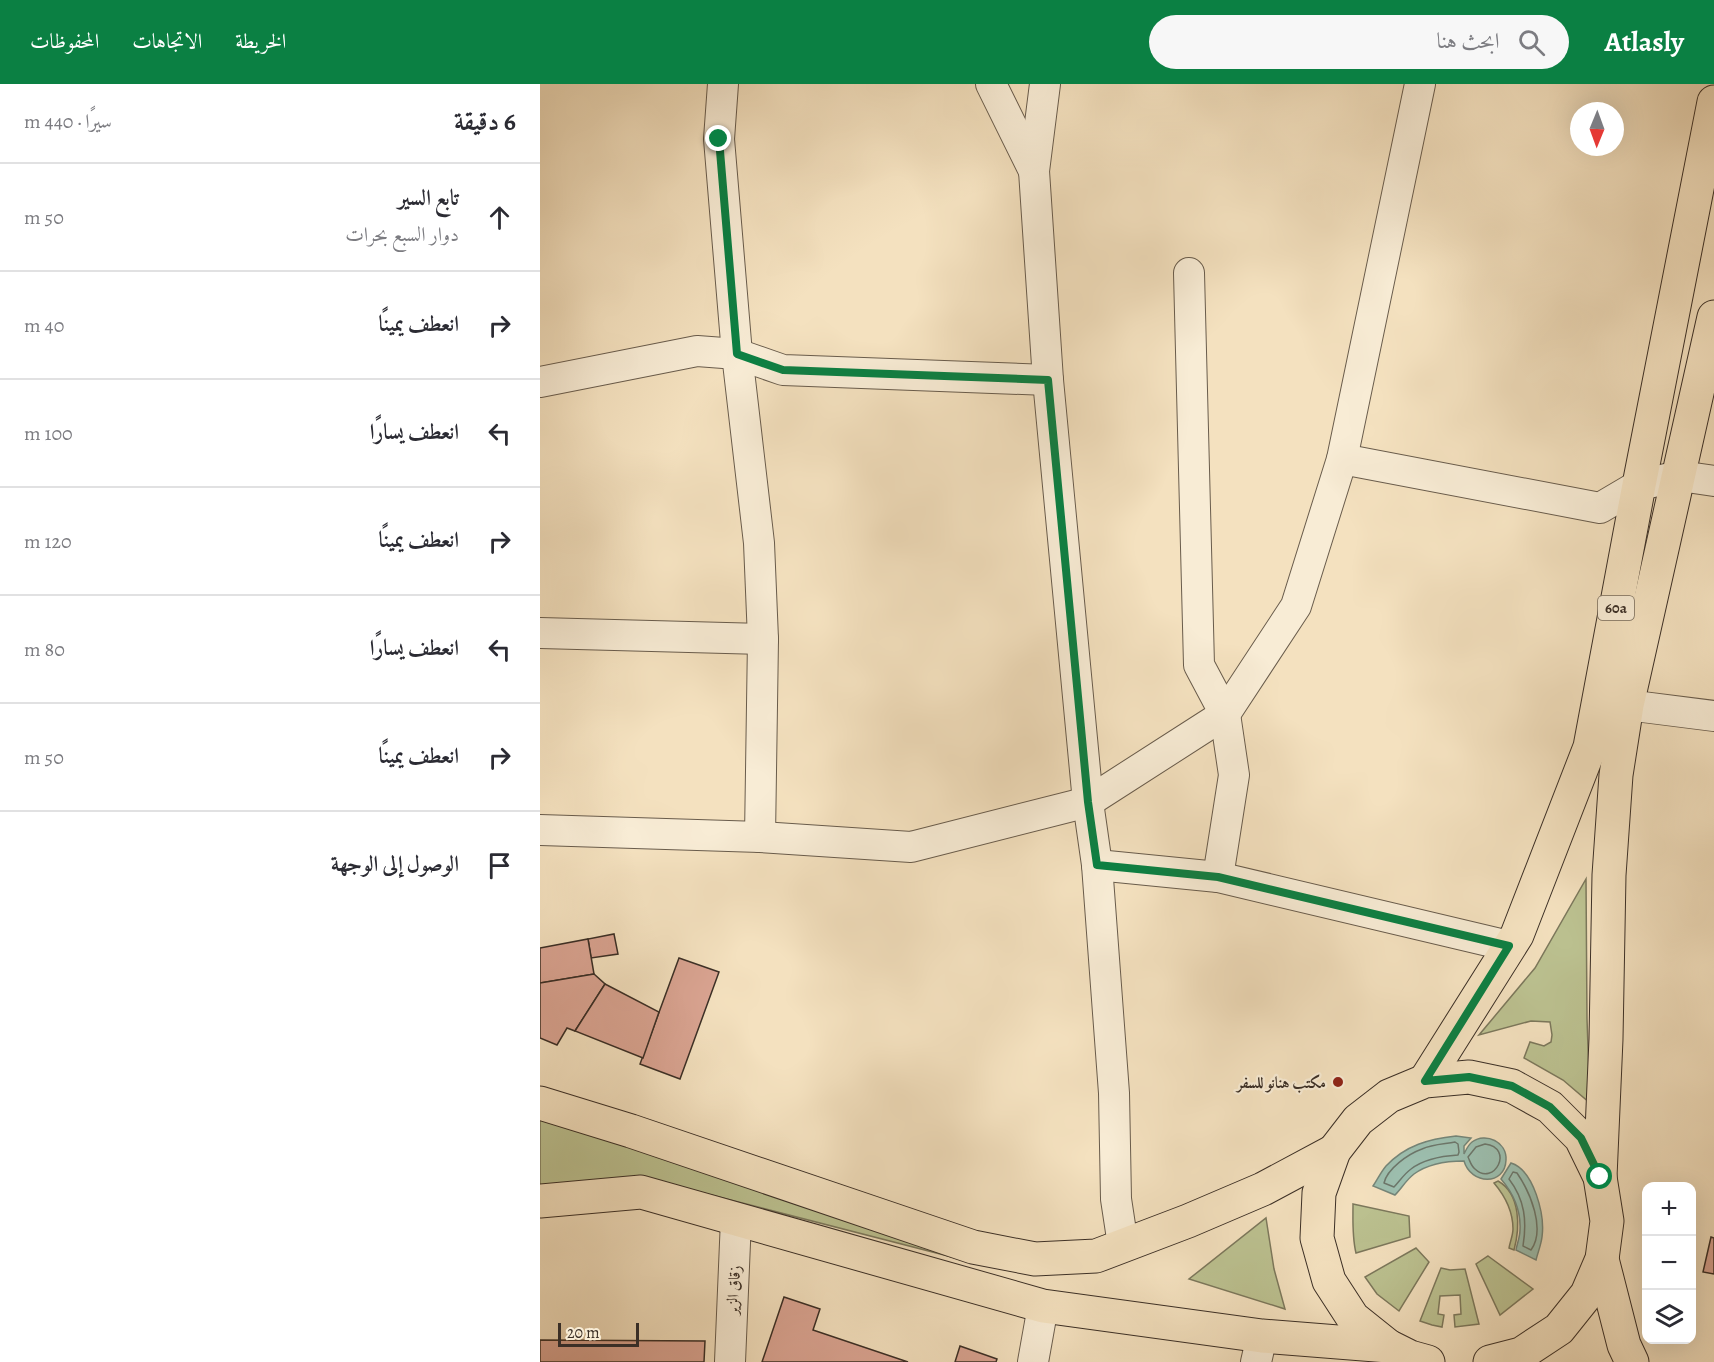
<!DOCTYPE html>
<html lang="ar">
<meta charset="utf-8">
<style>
body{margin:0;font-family:Alegreya,Amiri,serif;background:#f7f7f7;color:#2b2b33;direction:rtl}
.controls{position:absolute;right:18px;bottom:18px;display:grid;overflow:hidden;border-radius:12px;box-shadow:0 6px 24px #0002}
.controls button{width:54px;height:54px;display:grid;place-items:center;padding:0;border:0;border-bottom:2px solid #e1e1e2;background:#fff;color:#2b2b33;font:30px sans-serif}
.compass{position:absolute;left:1030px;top:18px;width:54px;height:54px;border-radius:50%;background:#fff;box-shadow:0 6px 24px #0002;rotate:181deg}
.scale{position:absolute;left:18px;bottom:15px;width:81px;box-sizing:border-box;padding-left:6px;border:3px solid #3b2f26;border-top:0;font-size:16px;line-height:21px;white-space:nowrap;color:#3b2f26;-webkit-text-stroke:4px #f8ecd5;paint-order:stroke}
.stop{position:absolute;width:18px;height:18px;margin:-14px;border:4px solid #0b8043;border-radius:50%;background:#fff}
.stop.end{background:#0b8043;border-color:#fff;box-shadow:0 2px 6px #0008}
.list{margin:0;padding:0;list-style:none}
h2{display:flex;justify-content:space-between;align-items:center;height:78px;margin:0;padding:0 24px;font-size:26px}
h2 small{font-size:20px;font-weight:400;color:#7c7c81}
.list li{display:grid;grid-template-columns:39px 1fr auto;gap:18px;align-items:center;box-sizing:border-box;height:108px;padding:0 24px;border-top:2px solid #e1e1e2}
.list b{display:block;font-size:22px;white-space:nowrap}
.list p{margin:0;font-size:20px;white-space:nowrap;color:#7c7c81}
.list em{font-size:20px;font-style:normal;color:#7c7c81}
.icon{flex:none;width:33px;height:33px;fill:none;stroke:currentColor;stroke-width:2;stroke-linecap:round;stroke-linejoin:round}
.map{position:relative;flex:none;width:1174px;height:1278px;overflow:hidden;direction:ltr}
header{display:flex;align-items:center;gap:36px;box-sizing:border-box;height:84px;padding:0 30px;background:#0b8043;color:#fff}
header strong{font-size:28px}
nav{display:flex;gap:33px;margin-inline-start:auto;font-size:21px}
.search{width:420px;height:54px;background:#f7f7f7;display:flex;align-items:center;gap:15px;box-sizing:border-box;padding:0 21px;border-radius:33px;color:#7c7c81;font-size:22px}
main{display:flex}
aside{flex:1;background:#fff}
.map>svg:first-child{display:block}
.green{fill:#bcc291;stroke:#7c785c;stroke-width:1.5}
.water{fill:#9cbeae;stroke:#758578;stroke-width:1.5}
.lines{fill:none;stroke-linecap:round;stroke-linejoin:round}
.shore{stroke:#6c766a;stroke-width:1.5}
.building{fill:#daa492;stroke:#3b2f26;stroke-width:1.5}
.minor-casing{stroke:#695c4c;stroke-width:32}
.primary-casing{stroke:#3b2f26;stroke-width:35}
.minor{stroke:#f8ecd5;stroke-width:30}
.primary{stroke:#f4e1bf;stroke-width:33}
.route{stroke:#0b8043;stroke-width:8}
.poi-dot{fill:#8f2418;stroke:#f8ecd5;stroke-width:2}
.labels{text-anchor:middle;stroke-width:4.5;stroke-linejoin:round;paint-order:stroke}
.shield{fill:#f8ecd5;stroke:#74685a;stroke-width:1.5}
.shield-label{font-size:15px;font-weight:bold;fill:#3b2f26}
.poi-label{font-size:16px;font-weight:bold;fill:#3b2f26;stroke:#f8ecd5;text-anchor:end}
.street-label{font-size:16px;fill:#3b2f26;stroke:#f8ecd5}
</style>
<header>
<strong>Atlasly</strong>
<div class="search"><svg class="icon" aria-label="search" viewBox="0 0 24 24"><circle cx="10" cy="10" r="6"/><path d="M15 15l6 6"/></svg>ابحث هنا</div>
<nav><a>الخريطة</a><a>الاتجاهات</a><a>المحفوظات</a></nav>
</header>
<main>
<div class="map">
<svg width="1174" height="1278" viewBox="0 0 1174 1278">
<rect width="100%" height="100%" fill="#f4e1bf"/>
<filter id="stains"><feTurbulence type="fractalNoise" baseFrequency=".00333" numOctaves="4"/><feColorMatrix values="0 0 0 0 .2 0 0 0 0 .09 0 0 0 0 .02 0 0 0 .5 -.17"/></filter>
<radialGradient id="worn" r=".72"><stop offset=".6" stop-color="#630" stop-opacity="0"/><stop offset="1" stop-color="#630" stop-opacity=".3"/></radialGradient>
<g class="green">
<polygon points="1046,795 1047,935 1050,1019 1023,996 984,974 990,958 1004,962 1011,958 1012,951 1010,938 991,937 939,951 995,884"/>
<polygon points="0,1027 443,1181 101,1093 0,1102"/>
<path d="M958 1097C981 1110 980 1144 974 1166L969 1164C970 1158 973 1151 973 1145 973 1127 965 1112 954 1099Z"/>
<path d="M813 1120 869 1132 870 1153 816 1169C812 1153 813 1136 813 1120Z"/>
<polygon points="726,1134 734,1185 745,1225 649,1195"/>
<polygon points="876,1164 889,1178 859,1227 837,1210 825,1193"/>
<polygon points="948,1172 993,1205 960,1231 936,1180"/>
<polygon points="901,1184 910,1186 925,1185 939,1240 915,1243 914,1231 921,1230 920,1211 900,1212 898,1230 904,1231 902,1243 892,1241 880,1237"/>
</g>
<g class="water">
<path d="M916 1052 931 1054 924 1062V1070C926 1066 928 1061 932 1058 946 1048 967 1058 966 1076 965 1102 931 1101 924 1077 907 1077 889 1079 874 1090 867 1095 861 1105 855 1111L833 1102C837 1096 841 1088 846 1082 866 1061 889 1055 916 1052Z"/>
<path d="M971 1079C994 1086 1005 1131 1002 1153 1001 1161 998 1168 996 1176L976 1166C977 1160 980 1153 980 1146 981 1127 973 1109 961 1095Z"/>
</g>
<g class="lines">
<g class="shore">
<path d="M915 1058 918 1060 919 1068 918 1071C902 1072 884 1075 871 1085 864 1090 859 1098 854 1103L844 1099C847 1085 868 1070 882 1065 892 1060 904 1060 915 1058Z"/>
<path d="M945 1060C975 1064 954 1103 935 1085 931 1082 930 1077 928 1073L936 1063Z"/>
<path d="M973 1088 977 1089C990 1108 1006 1145 991 1166L983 1162C987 1137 985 1116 969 1095Z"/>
</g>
</g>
<g class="building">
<polygon points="74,850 78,870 51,874 48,855"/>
<polygon points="48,855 54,890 0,899 0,864"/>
<polygon points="139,874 179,888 140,995 100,980"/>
<polygon points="54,890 65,900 35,947 27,944 17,961 0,954 0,899"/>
<polygon points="65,900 119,928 103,974 35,947"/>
<polygon points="1171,1153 1174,1154 1174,1190 1163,1188"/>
<polygon points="244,1213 280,1225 273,1246 368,1278 222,1278"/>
<polygon points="0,1256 165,1257 164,1278 0,1278"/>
<polygon points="420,1262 457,1275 456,1278 415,1278"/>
</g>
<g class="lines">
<g class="minor-casing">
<g id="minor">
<polyline points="183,0 179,55 197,270 219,459 223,555 220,753"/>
<polyline points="451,0 494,87"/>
<polyline points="505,0 494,87 508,296 548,718 557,781 574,1009 576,1115 583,1161"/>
<polyline points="649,189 659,581 685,630 694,691 678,793"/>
<polyline points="0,298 157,267 197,270 243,286 508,296"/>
<polyline points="802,375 1060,424 1099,401 1140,392 1174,397"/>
<polyline points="0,549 223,555"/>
<polyline points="1087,621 1174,632"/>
<polyline points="0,746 220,753 371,763 548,718 685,630 756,522 802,375 880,0"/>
<polyline points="557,781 678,793 969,862"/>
<polyline points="190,1278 196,1135"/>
<polyline points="493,1278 503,1222"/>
<polyline points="716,1278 722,1252"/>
</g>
</g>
<g class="primary-casing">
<g id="primary">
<polyline points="885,997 977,851 1050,663 1099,401 1174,18"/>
<polyline points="0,1019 91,1047 433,1163 495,1175 556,1172 648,1137 723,1105 794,1067"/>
<polyline points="1060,1093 1066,955 1069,791 1076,691 1087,621 1174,233"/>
<polyline points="0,1117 101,1108 503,1222 722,1252 848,1262"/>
<polyline points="1062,1175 1084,1261 1092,1278"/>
<polyline points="888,1278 870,1273 848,1262 813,1234 789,1197 777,1154 779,1109 794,1067 818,1036 849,1012 885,997 929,993 972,1002 1010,1023 1041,1054 1060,1093 1067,1137 1062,1175 1047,1210 1019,1245 981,1270 950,1278"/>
</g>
</g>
<use href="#minor" class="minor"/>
<use href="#primary" class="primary"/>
</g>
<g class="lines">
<polyline class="route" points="179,55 197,270 243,286 508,296 548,718 557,781 678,793 969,862 885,997 929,993 972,1002 1010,1023 1041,1054 1060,1093"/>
</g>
<circle class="poi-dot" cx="798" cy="998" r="6"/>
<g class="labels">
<rect class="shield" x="1058" y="512" width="36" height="24" rx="4.5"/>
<g class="shield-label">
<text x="1076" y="529">60a</text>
</g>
<g class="poi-label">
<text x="786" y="1004">مكتب هنانو للسفر</text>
</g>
<g class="street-label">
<text transform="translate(193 1206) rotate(-87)" y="6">زقاق الزير</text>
</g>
</g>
<rect width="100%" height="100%" filter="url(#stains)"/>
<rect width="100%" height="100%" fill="url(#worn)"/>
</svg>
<div class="controls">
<button>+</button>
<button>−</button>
<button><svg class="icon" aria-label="layers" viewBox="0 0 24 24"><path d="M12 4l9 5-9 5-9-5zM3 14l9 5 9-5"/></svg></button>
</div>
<svg class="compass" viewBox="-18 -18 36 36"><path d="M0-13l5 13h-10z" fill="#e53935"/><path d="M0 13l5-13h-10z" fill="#7c7c81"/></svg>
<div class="scale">20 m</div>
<div class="stop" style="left:1060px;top:1093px"></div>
<div class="stop end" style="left:179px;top:55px"></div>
</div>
<aside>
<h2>6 دقيقة<small>سيرًا · 440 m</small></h2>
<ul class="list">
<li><svg class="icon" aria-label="ahead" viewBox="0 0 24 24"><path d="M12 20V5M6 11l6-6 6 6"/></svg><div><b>تابع السير</b><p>دوار السبع بحرات</p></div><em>50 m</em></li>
<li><svg class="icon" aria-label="right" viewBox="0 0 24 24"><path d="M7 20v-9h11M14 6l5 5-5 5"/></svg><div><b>انعطف يمينًا</b></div><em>40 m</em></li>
<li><svg class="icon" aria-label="left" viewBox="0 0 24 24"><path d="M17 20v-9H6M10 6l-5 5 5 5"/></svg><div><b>انعطف يسارًا</b></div><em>100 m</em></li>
<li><svg class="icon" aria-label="right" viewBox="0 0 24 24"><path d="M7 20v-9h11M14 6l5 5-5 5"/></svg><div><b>انعطف يمينًا</b></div><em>120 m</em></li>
<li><svg class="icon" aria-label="left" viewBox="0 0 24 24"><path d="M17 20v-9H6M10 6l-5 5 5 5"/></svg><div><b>انعطف يسارًا</b></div><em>80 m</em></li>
<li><svg class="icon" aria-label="right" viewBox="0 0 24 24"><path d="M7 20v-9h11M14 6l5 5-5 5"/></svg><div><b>انعطف يمينًا</b></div><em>50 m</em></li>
<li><svg class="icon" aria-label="arrive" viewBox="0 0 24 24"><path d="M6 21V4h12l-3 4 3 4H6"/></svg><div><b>الوصول إلى الوجهة</b></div></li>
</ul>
</aside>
</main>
